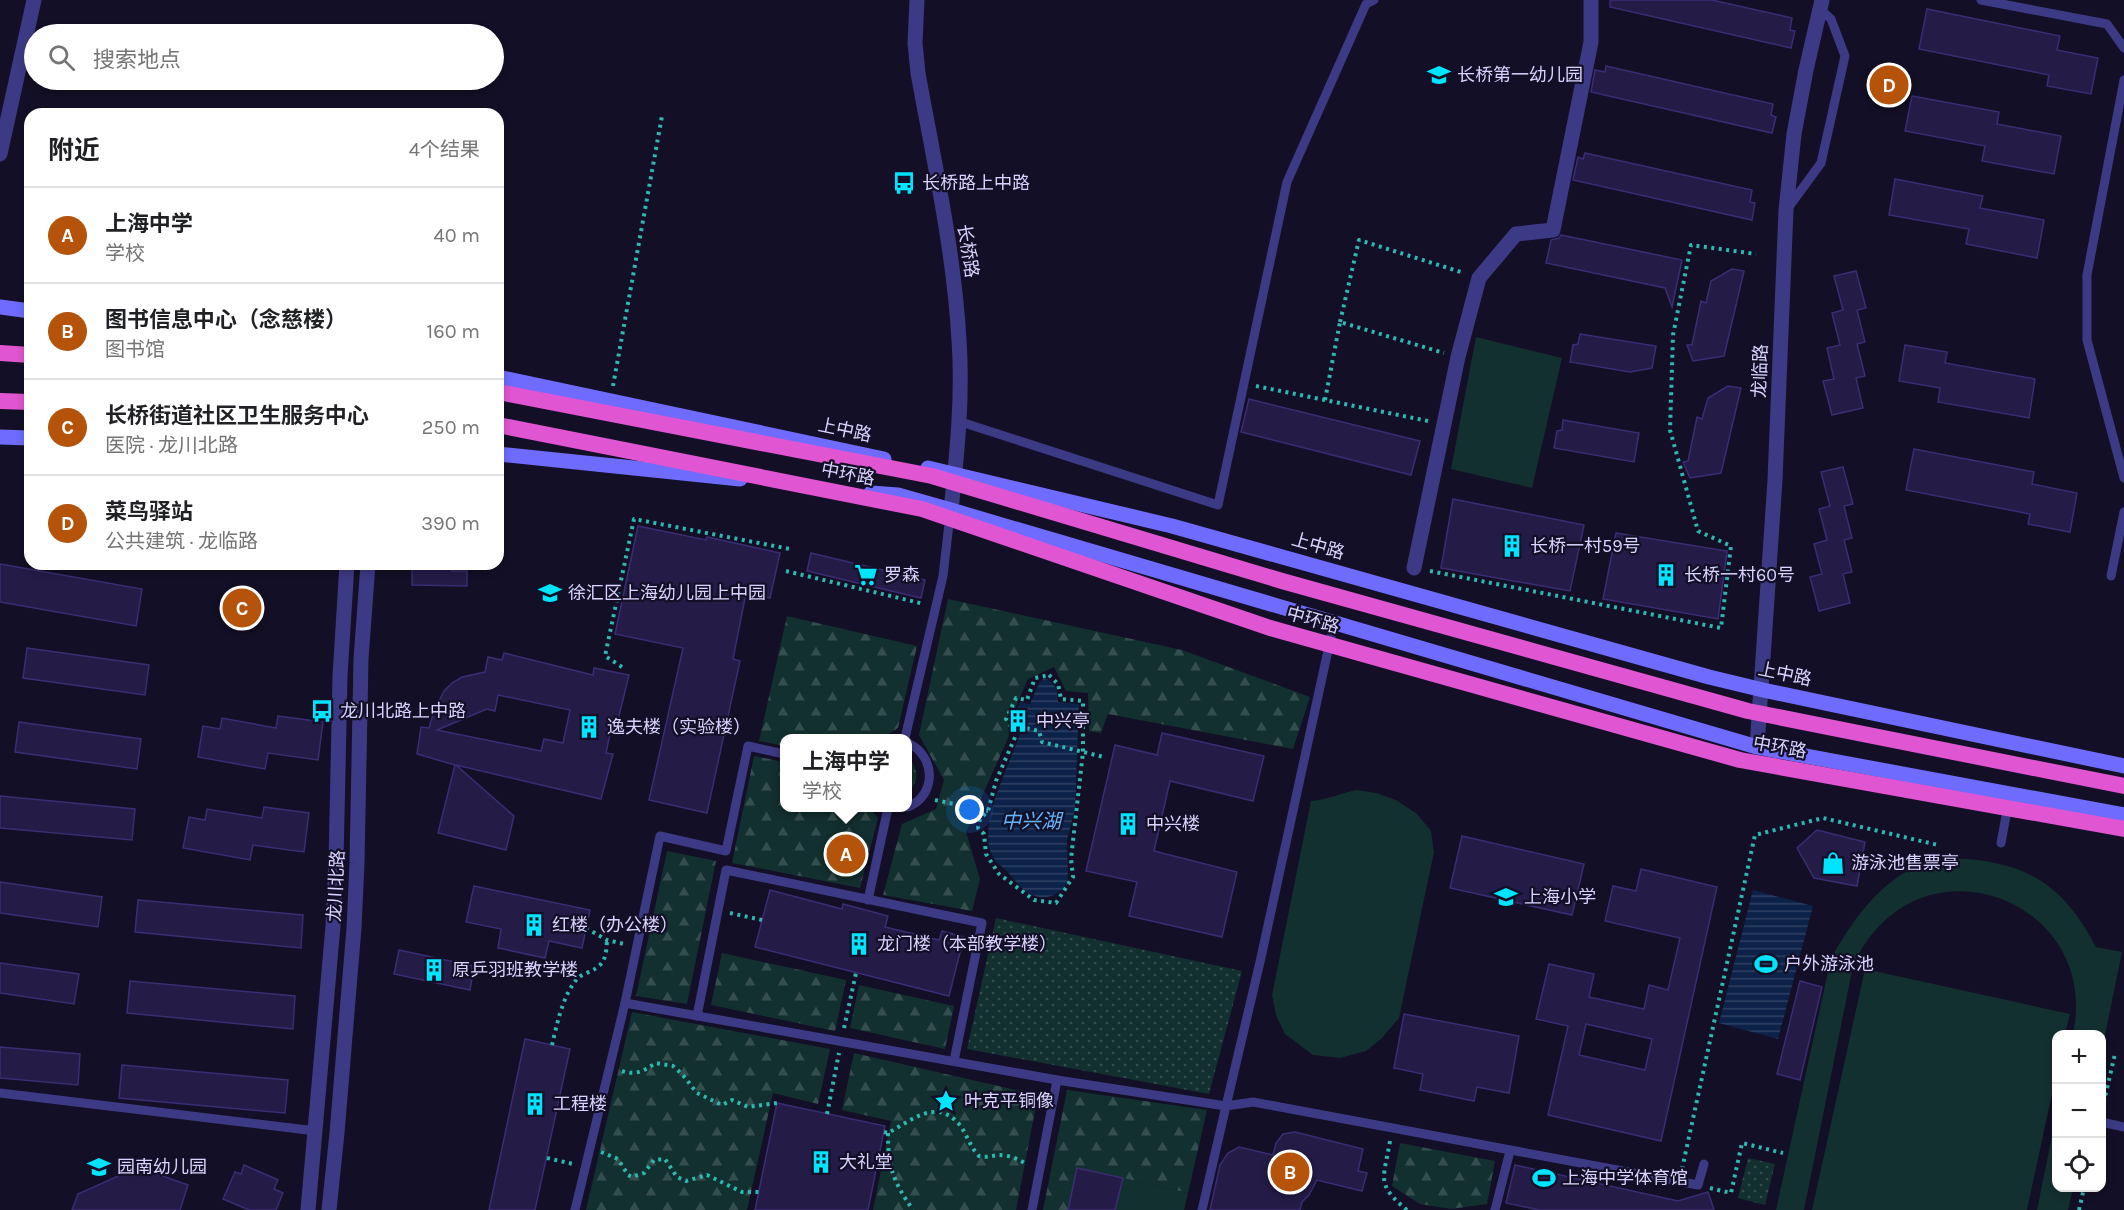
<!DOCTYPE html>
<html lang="zh">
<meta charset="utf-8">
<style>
body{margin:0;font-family:Karla,"Noto Sans SC",sans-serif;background:#f2f2f2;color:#202124}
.controls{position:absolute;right:18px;bottom:18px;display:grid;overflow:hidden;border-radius:12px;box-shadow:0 3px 9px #0003}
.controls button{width:54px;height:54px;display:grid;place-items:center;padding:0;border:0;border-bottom:2px solid #e0e0e0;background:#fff;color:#202124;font:30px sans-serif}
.you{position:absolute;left:970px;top:810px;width:21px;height:21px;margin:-15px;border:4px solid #fff;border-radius:50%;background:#1a73e8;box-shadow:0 0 0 9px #1a73e833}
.badge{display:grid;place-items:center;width:39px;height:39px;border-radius:50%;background:#b45309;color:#fff;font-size:20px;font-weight:700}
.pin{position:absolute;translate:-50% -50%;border:3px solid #fff;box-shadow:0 2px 6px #0006}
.popup{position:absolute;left:780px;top:734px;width:132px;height:78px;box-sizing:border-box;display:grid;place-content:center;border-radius:12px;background:#fff;filter:drop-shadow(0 2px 4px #0005);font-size:20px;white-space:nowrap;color:#757577}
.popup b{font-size:22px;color:#202124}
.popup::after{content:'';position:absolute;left:50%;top:100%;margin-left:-12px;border:12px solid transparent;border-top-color:#fff}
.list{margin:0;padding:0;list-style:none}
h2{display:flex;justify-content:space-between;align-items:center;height:78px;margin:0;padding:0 24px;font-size:26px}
h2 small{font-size:20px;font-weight:400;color:#757577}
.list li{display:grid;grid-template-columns:39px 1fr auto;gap:18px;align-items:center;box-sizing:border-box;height:96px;padding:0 24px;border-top:2px solid #e0e0e0}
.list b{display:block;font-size:22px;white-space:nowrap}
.list p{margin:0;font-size:20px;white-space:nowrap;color:#757577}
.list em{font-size:20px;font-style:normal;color:#757577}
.icon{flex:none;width:33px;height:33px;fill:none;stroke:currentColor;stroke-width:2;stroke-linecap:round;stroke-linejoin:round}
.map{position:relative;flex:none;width:2124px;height:1210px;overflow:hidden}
.search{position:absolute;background:#fff;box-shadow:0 3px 9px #0003;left:24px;top:24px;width:480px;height:66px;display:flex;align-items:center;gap:15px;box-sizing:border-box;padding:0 21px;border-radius:33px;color:#757577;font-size:22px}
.panel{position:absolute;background:#fff;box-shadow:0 3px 9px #0003;left:24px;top:108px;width:480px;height:462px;border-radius:18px}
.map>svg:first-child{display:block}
.grass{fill:url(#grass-dots)}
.forest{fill:url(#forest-firs)}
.green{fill:#12302f}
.water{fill:url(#water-rules)}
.building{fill:#241b47;stroke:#3b2d73;stroke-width:1.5;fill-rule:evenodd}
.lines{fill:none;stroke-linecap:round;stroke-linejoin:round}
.path{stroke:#2fb8b0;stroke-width:4;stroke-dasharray:3 4.5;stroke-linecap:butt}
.service{stroke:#3d3a85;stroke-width:9}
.minor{stroke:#3d3a85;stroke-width:15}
.tertiary{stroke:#3d3a85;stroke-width:15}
.secondary{stroke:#6f6bff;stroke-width:15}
.trunk{stroke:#e055d1;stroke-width:16}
.trunk-bridge{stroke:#e055d1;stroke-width:16}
.labels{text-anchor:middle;stroke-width:4.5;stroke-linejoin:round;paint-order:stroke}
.poi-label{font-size:18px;fill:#d9d4ff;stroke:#130f26;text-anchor:start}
.street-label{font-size:18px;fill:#d9d4ff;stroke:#130f26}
.water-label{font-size:20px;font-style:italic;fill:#62b6ff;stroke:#130f26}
</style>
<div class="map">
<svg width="2124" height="1210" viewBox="0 0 2124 1210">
<defs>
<pattern id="grass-dots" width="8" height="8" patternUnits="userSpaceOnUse" patternTransform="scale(1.5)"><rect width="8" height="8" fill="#12302f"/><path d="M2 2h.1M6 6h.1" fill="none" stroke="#344d4e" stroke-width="1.8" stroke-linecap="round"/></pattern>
<pattern id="forest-firs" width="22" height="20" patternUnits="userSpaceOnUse" patternTransform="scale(1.5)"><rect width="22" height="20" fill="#12302f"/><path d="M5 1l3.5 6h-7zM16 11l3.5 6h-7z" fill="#344d4e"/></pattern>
<pattern id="water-rules" width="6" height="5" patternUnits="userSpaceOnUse" patternTransform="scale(1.5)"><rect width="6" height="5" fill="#0c2248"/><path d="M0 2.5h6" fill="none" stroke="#2f4163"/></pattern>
</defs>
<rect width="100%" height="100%" fill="#130f26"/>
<g class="grass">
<path d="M908 757C918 767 920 782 908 792Z"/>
<polygon points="996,918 1242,971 1209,1094 967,1049"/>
<polygon points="1748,1158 1775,1164 1765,1205 1738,1198"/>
</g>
<g class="forest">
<polygon points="948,599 1182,650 1310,697 1293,749 1108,714 1101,733 1089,731 1088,693 1066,691 1054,667 1028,679 1011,718 1009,736 966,832 980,879 972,911 883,895 902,824 936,809 944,780 919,735"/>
<polygon points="787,616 917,646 898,728 882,738 784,738 784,746 759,741"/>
<polygon points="754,756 784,762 784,808 870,808 878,818 860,888 732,863"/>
<polygon points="667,851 716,861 687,1004 636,996"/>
<polygon points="722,953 846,980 835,1031 711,1005"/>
<polygon points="859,985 954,1006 945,1049 850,1028"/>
<polygon points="632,1012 830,1049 818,1104 773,1093 747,1210 586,1210"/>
<polygon points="854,1053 1038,1095 1016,1210 873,1210 891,1121 842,1110"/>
<polygon points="1067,1090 1207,1110 1188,1193 1078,1168 1068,1210 1043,1210"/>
<polygon points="1400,1143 1495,1161 1487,1204 1451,1209 1420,1204 1392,1186"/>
</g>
<g class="green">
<polygon points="1476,337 1562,358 1532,488 1451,469"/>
<path d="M1357 790 1376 793 1396 800 1417 814 1431 831 1434 852 1399 1018 1381 1039 1366 1051 1340 1058 1313 1055 1285 1034 1276 1015 1272 995 1311 801C1327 800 1341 793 1357 790Z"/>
<path d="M1968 859C2034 865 2066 890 2096 947L2122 952 2102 1050V1034H2073C2102 897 1914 829 1853 966L1804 1210H1776L1831 958C1854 918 1886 871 1935 861 1946 859 1957 859 1968 859Z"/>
<polygon points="1865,969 2070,1014 2065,1034 2056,1034 2056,1075 2027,1210 1812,1210"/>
<polygon points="2056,1116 2056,1188 2073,1188 2068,1210 2037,1210"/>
<polygon points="1123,1178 1188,1193 1184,1210 1115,1210"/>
</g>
<g class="water">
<path d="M1044 678C1057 683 1057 690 1058 702L1079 704 1075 809 1067 840 1068 883C1058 895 1048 901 1032 895 1022 891 1014 879 1006 870 1000 865 994 861 991 853 977 816 1017 756 1024 718L1014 715 1020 702 1030 704 1039 683Z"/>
<polygon points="1753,890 1813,906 1778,1039 1719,1023"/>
</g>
<g class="building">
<polygon points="1610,0 1712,0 1792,18 1790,30 1795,31 1791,48 1610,7"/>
<polygon points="1927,9 2060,36 2057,50 2098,58 2091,94 2047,86 2049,75 1919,49"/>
<polygon points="1606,66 1773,104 1771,115 1776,117 1772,133 1591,92 1595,70 1605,72"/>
<polygon points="1912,96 1999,112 1997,124 2061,136 2054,174 1982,161 1985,146 1905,131"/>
<polygon points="1585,153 1752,190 1750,202 1755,203 1752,220 1573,180 1578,157 1583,159"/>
<polygon points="1895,179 1983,196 1980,208 2044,220 2037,258 1966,244 1969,229 1889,215"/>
<polygon points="1561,235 1682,260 1672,307 1665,288 1546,263 1551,240 1559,238"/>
<polygon points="1732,269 1744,271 1724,356 1693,361 1687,345 1692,345 1701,301 1706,303 1711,281"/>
<polygon points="1856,271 1866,308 1857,310 1865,342 1857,344 1865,376 1856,378 1863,408 1832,415 1823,381 1834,379 1827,348 1840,345 1832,313 1843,310 1834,276"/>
<polygon points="1580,334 1656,346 1652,368 1630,372 1570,362 1573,345 1578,344"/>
<polygon points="1905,345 1947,352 1945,363 2035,379 2029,418 1938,402 1940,388 1899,381"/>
<polygon points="1728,386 1741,388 1721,473 1690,478 1683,462 1688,461 1697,417 1702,419 1708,398"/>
<polygon points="1249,399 1420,441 1411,475 1241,432"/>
<polygon points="1563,420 1639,433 1634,462 1554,448 1557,431 1562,430"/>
<polygon points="1914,449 2034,472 2032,484 2077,493 2070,532 2028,524 2030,514 1906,490"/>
<polygon points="1843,467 1853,504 1844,506 1852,538 1844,540 1852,572 1843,574 1850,603 1819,611 1810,577 1822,574 1814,544 1827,540 1819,509 1830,506 1821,472"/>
<polygon points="1453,499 1584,525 1570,591 1441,568"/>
<polygon points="638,526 706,540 707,537 780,553 770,598 746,593 733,659 740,661 707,813 649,800 683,648 615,634"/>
<polygon points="1616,533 1727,551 1718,619 1603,599"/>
<polygon points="811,553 925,580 921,598 807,571"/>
<polygon points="0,564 142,589 136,626 0,602"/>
<polygon points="429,564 452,564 452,571 467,571 467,586 412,585 412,567 429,567"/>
<polygon points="27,648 149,665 145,695 23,678"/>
<path d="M504 653 593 675 594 668 629 675 618 720 613 719 606 753 613 754 601 799 456 765 514 816 506 850 438 833 455 765 417 754 421 727 429 728 434 711 444 691 452 683 462 677 485 672 488 657 502 660ZM498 695 570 710 563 743 544 739 541 751 437 730 487 709 495 711Z"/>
<polygon points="278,716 323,722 318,760 268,753 265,769 198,757 203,726 220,729 222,718 276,728"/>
<polygon points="19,722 141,739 137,769 15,752"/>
<polygon points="1162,733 1264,756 1253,801 1170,781 1154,851 1237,872 1222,937 1129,916 1137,882 1086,871 1115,745 1157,755"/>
<polygon points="0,796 135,809 132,840 0,828"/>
<polygon points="264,807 309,813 304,852 253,845 250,860 183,848 189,817 205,820 207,809 262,818"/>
<polygon points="1817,830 1865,842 1857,886 1814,878 1797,848"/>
<polygon points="1462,836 1584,864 1572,915 1450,888"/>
<path d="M1641 869 1717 887 1661 1141 1548 1115 1568 1026 1536 1019 1549 964 1594 974 1589 997 1644 1009 1649 985 1668 990 1680 938 1605 921 1613 886 1636 891ZM1586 1024 1652 1039 1645 1070 1579 1055Z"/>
<polygon points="0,882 102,897 98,927 0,913"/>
<polygon points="474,886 590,910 582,948 549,941 545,958 498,948 501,929 466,922"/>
<polygon points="770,890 842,909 843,904 888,916 885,927 939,940 942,931 964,937 949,996 755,947"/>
<polygon points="138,900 303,915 301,948 135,932"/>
<polygon points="399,950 474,966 470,990 394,974"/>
<polygon points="0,963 79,974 74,1004 0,993"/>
<polygon points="130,981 295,996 293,1029 127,1013"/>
<polygon points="1800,981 1822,987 1800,1080 1777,1074"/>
<polygon points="1404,1014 1519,1036 1509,1093 1477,1087 1474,1101 1420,1090 1423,1074 1394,1068"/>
<polygon points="525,1039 570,1049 535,1210 489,1210"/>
<polygon points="0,1047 80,1054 78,1085 0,1078"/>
<polygon points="122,1065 288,1080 285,1113 119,1098"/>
<polygon points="777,1103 885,1126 868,1210 755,1210"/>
<polygon points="1295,1132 1363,1149 1358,1171 1367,1173 1362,1191 1317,1180 1309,1195 1302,1202 1300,1210 1210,1210 1220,1165 1228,1153 1239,1147 1273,1155 1276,1143 1283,1134"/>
<polygon points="244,1165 278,1180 274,1189 283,1193 276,1210 249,1210 223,1199 235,1172 241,1174"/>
<polygon points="1515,1165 1678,1201 1708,1192 1714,1210 1539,1210 1506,1203"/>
<polygon points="138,1167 188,1185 180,1210 72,1210 78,1194"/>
<polygon points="1077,1168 1123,1178 1115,1210 1068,1210"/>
</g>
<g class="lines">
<g class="path">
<polyline points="1340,322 1359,240 1464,273"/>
<polyline points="613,386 662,116"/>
<polyline points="1256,386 1428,421"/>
<polyline points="1325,400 1340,322 1444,353"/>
<polyline points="786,571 924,604"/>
<polyline points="1430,571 1721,628 1731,546 1698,531 1670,430 1673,335 1691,245 1756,254"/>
<polyline points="622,667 605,656 634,519 790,549"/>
<polygon points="1049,675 1058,684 1061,699 1083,701 1083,752 1071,859 1073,877 1056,903 1034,900 999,874 986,854 984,834 978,828 980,819 988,811 996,781 1016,735 1006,719 1016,698 1027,700 1035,678"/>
<polyline points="1012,725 1039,731 1042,742 1104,757"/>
<polyline points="935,800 988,811"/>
<polyline points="730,913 762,920"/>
<polyline points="586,928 607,940 624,944"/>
<polyline points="844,1028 856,973"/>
<path d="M552 1045C557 1024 563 994 578 978 581 975 587 973 591 971 606 964 606 955 607 940"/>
<path d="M622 1071C636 1076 645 1070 656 1063L673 1066 682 1074 697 1093 722 1105 732 1100 748 1107 777 1103"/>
<polyline points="2102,1110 2115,1054"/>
<polyline points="827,1114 839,1053"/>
<path d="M884 1132 888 1133C912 1120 936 1098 959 1124 967 1134 970 1147 979 1156 986 1158 991 1156 999 1155 1008 1155 1020 1159 1027 1165"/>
<path d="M888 1133C888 1168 893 1181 913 1210"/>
<path d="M1390 1141C1384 1178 1375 1184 1407 1210"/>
<polyline points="601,1152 618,1159 628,1175 632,1177 644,1173 654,1160 665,1159 677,1177 686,1181 707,1175 742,1192 759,1192"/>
<polyline points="547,1158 573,1164"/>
<polyline points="1682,1169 1755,835 1823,818 1938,845"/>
<polyline points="1710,1188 1731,1193 1742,1143 1783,1153"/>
<polyline points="2079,1210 2084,1188"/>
</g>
<g class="service">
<polyline points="1981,0 2107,24 2124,48"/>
<polyline points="2124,80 2087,275 2087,340 2124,478"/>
<polyline points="1788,208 1821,163 1845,56 1831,19 1820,9"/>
<polyline points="958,421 1218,505 1287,182 1366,4 1374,0"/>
<polyline points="2111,576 2124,512"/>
<polyline points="1334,623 1260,962 1226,1106 1253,1102 1698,1185 1704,1164"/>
<polyline points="905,738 943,576 950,515"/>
<path d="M908 743C936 756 937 795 908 807"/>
<polyline points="2001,843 2008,805"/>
<polyline points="868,900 888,808"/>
<polyline points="625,1003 1057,1080 1226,1106 1202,1210"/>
<polyline points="697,1016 726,870 982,923 954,1061"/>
<polyline points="0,1093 316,1131"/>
<polyline points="2102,1122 2124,1127"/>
<polyline points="575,1210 625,1003 660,836 726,851 748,746 784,754"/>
<polyline points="1032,1210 1057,1080"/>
<polyline points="1495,1210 1510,1151"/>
</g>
<g class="minor">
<path d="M917 0 915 43 918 73C934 162 954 251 959 340 963 396 957 454 951 510"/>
<polyline points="0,154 34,0"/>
<polyline points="1414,568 1458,357 1479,278 1516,234 1553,230 1591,42 1591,0"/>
<polyline points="1757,747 1775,480 1786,210 1794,134 1806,70 1822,0"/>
</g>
<g class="tertiary">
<polyline points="308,1210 333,926 336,862 340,676 347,564"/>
<polyline points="329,1210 337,1133 354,928 357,863 361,659 368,564"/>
</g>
<g class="secondary">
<polyline points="0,307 30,311"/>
<polyline points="498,377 884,459"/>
<polyline points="0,437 30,438"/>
<polyline points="498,454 740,479"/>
<polyline points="928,468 1172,526 1709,677 1763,690 2124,766"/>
<polyline points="871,493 898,495 951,510 1757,747 2124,815"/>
</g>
<g class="trunk">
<polyline points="0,353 30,355"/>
<polyline points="0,401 30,402"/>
</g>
<g class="trunk-bridge">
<polyline points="498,392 932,476 1282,581 1748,711 2124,786"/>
<polyline points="498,425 922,509 1270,628 1740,760 2124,829"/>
</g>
</g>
<defs>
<g id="school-bare" transform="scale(1.8)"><path d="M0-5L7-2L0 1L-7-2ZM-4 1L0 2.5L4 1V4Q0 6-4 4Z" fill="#00e5ff" stroke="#130f26" stroke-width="2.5" paint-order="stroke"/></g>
<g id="bus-bare" transform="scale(1.8)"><path d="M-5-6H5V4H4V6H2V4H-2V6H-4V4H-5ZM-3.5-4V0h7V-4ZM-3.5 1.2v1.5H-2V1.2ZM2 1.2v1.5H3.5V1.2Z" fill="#00e5ff" stroke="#130f26" stroke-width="2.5" paint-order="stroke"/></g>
<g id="building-bare" transform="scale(1.8)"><path d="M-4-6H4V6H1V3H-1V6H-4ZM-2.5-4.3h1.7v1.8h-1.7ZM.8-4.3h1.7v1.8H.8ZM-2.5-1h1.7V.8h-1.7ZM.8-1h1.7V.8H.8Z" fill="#00e5ff" stroke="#130f26" stroke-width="2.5" paint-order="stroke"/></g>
<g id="supermarket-bare" transform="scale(1.8)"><path d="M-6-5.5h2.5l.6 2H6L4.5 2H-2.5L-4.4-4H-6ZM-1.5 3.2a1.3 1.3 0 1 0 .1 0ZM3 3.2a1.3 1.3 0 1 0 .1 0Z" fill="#00e5ff" stroke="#130f26" stroke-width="2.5" paint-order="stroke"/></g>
<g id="shop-bare" transform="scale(1.8)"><path d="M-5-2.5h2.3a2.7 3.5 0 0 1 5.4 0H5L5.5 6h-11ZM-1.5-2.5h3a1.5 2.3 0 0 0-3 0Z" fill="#00e5ff" stroke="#130f26" stroke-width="2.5" paint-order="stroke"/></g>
<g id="stadium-bare" transform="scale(1.8)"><path d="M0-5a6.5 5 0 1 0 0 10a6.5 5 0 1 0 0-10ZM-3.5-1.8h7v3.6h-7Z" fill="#00e5ff" stroke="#130f26" stroke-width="2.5" paint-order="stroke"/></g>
<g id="sight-bare" transform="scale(1.8)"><path d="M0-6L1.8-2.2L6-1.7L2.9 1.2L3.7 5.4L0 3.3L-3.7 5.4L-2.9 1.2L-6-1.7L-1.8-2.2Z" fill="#00e5ff" stroke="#130f26" stroke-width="2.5" paint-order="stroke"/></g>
</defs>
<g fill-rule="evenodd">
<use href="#school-bare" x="1439" y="75"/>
<use href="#bus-bare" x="904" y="183"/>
<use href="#building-bare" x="1512" y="546"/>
<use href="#supermarket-bare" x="866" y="575"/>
<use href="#building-bare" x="1666" y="575"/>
<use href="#school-bare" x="550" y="593"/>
<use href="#bus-bare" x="322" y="711"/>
<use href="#building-bare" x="1018" y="721"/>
<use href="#building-bare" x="589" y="727"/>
<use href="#building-bare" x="1128" y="824"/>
<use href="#shop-bare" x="1833" y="863"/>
<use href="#school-bare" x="1506" y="897"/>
<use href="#building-bare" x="534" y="925"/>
<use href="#building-bare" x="859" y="944"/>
<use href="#stadium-bare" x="1766" y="964"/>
<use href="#building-bare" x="434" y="970"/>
<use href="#sight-bare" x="946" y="1101"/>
<use href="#building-bare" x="535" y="1104"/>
<use href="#building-bare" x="821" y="1162"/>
<use href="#school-bare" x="99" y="1167"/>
<use href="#stadium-bare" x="1544" y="1178"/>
</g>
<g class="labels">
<g class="poi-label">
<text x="1457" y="81">长桥第一幼儿园</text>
<text x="922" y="189">长桥路上中路</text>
<text x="1530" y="552">长桥一村59号</text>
<text x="884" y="581">罗森</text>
<text x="1684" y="581">长桥一村60号</text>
<text x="568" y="599">徐汇区上海幼儿园上中园</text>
<text x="340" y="717">龙川北路上中路</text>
<text x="1036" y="727">中兴亭</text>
<text x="607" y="733">逸夫楼（实验楼）</text>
<text x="1146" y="830">中兴楼</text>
<text x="1851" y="869">游泳池售票亭</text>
<text x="1524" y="903">上海小学</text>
<text x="552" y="931">红楼（办公楼）</text>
<text x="877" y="950">龙门楼（本部教学楼）</text>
<text x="1784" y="970">户外游泳池</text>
<text x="452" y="976">原乒羽班教学楼</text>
<text x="964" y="1107">叶克平铜像</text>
<text x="553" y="1110">工程楼</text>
<text x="839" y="1168">大礼堂</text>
<text x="117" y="1173">园南幼儿园</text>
<text x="1562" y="1184">上海中学体育馆</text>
</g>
<g class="street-label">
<text transform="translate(968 251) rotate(81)" y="6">长桥路</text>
<text transform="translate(1760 371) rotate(-88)" y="6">龙临路</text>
<text transform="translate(845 430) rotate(12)" y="6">上中路</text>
<text transform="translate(848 474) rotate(11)" y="6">中环路</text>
<text transform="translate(1318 546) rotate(16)" y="6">上中路</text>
<text transform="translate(1313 620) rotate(16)" y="6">中环路</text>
<text transform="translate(1785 674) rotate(12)" y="6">上中路</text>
<text transform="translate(1780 747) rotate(10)" y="6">中环路</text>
<text transform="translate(336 886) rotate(-87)" y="6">龙川北路</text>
</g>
<g class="water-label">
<text x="1031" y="828">中兴湖</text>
</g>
</g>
</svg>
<div class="controls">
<button>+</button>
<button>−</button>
<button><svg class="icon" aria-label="locate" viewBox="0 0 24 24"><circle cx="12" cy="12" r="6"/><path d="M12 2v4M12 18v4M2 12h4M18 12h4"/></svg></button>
</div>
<div class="you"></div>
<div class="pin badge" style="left:846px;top:854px">A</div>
<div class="popup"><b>上海中学</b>学校</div>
<div class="pin badge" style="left:1290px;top:1172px">B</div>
<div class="pin badge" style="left:242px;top:608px">C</div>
<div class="pin badge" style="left:1889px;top:85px">D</div>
<div class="search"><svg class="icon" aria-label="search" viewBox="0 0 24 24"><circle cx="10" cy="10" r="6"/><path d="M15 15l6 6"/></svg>搜索地点</div>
<section class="panel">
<h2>附近<small>4个结果</small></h2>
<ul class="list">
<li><span class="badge">A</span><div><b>上海中学</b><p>学校</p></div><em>40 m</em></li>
<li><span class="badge">B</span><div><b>图书信息中心（念慈楼）</b><p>图书馆</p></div><em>160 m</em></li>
<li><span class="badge">C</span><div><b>长桥街道社区卫生服务中心</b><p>医院 · 龙川北路</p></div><em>250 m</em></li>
<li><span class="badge">D</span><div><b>菜鸟驿站</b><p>公共建筑 · 龙临路</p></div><em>390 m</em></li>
</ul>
</section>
</div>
